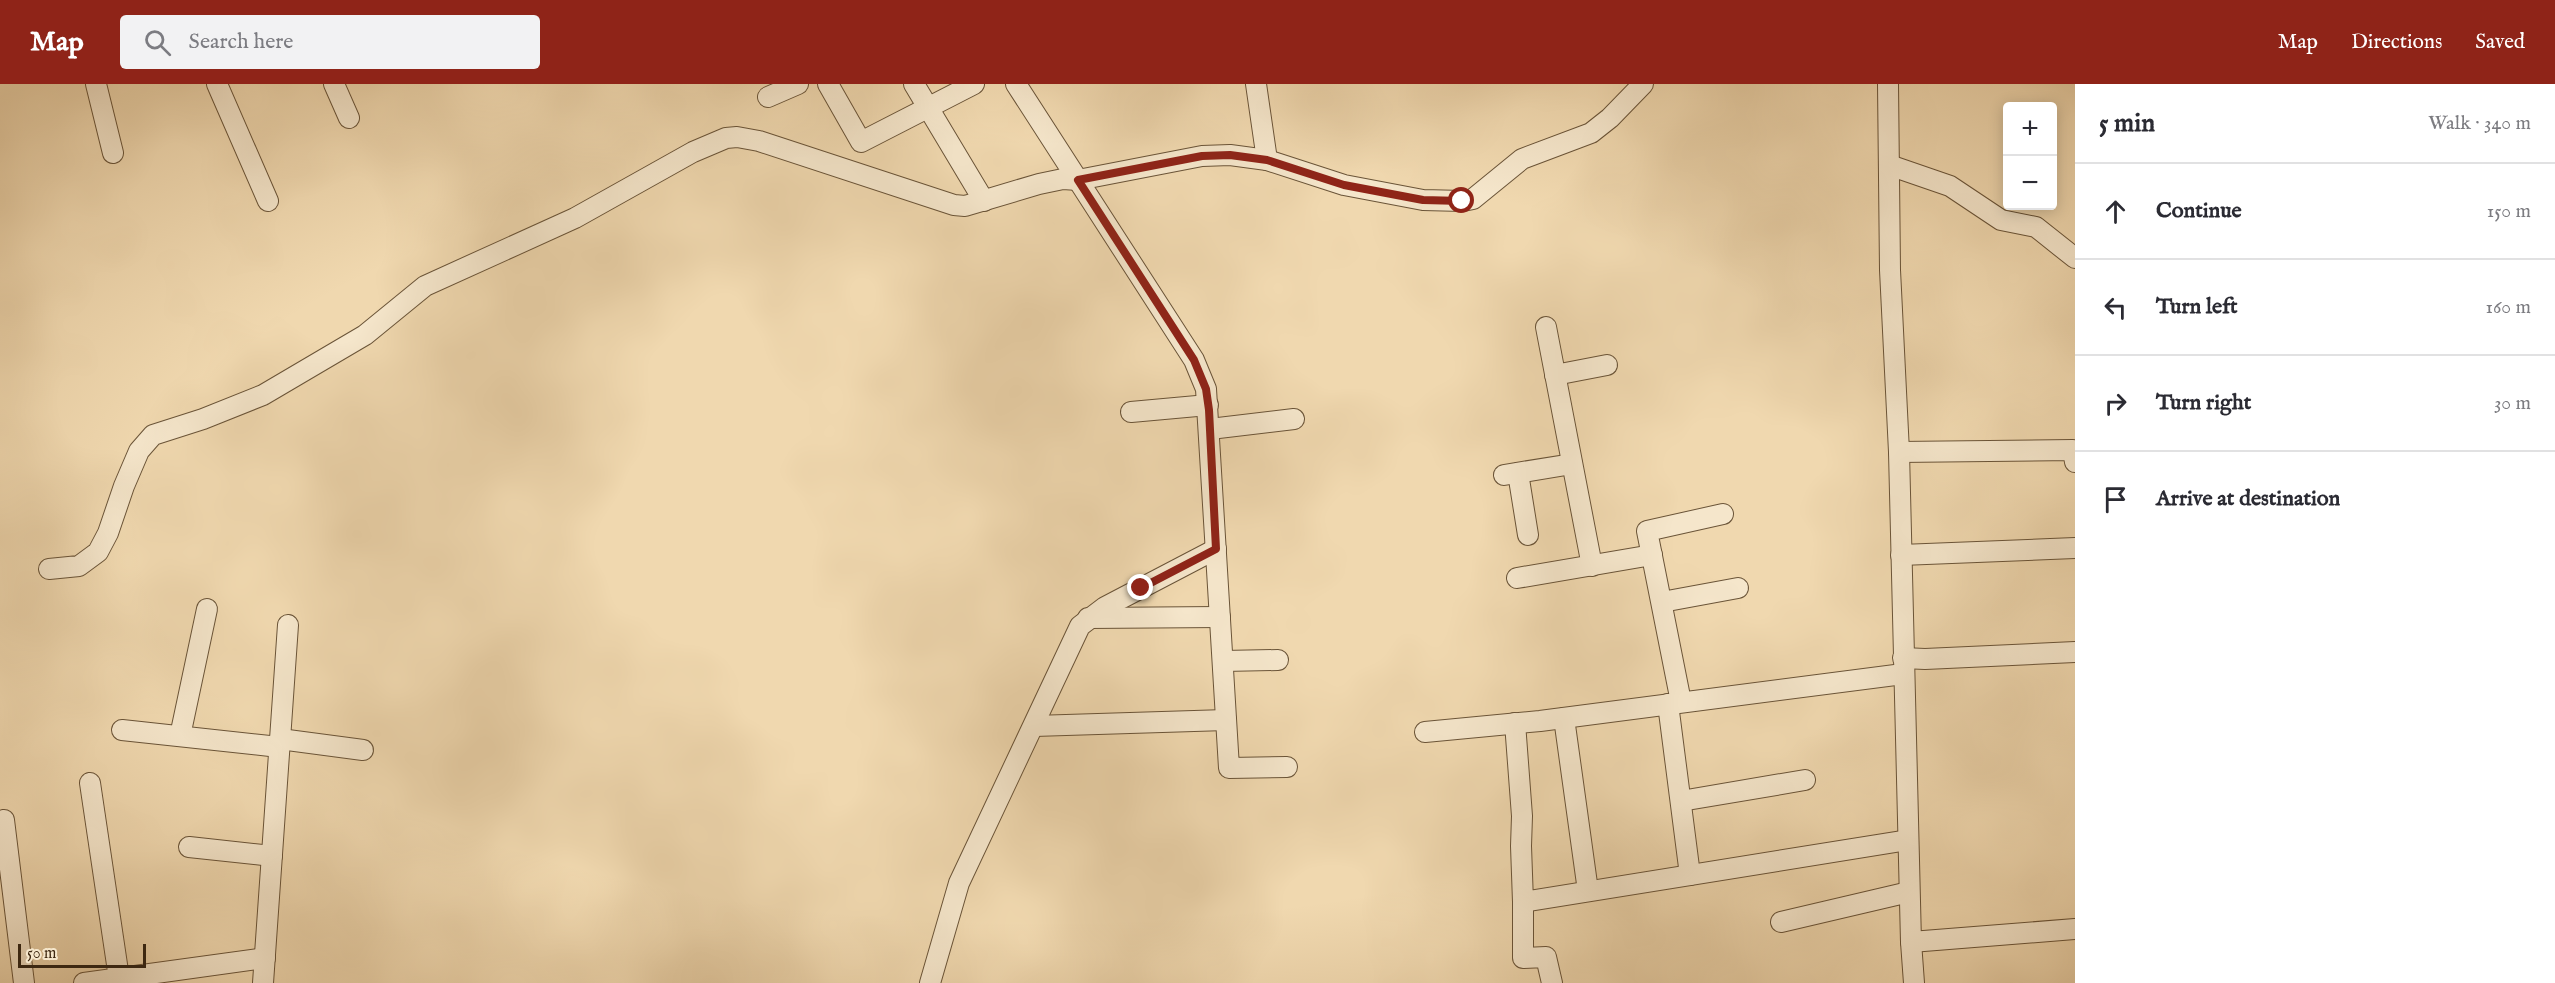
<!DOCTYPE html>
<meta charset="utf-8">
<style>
body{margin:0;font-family:"IM FELL English",serif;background:#f2f2f3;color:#2b2b33}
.controls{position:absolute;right:18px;top:18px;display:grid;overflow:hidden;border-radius:6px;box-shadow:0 3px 15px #0003}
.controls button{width:54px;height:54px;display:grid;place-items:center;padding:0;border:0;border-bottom:2px solid #e1e1e2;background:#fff;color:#2b2b33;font:30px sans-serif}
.scale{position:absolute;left:18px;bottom:15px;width:128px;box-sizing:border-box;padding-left:6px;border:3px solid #3e2811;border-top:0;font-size:16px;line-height:21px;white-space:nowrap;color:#3e2811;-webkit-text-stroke:4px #f5e6cb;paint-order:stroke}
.stop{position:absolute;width:18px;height:18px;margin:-14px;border:4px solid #8f2418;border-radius:50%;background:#fff}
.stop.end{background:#8f2418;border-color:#fff;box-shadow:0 2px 6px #0008}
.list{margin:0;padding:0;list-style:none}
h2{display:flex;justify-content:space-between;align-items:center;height:78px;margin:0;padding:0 24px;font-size:26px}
h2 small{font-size:20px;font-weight:400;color:#7c7c81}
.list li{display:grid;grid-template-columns:39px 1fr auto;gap:18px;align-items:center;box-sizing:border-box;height:96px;padding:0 24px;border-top:2px solid #e1e1e2}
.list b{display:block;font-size:22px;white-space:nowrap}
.list em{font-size:20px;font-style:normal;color:#7c7c81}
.icon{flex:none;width:33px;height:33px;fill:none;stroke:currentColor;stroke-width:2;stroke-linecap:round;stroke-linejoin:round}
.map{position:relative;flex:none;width:2075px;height:899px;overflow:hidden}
header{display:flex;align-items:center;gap:36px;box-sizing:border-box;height:84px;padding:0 30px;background:#8f2418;color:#fff}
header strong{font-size:28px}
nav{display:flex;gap:33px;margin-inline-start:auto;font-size:21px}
.search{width:420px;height:54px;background:#f2f2f3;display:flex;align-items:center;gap:15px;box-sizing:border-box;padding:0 21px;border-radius:6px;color:#7c7c81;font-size:22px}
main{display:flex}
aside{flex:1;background:#fff}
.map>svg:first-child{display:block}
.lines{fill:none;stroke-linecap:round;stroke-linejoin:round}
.minor-casing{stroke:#6a5438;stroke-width:22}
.minor{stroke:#f5e6cb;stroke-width:20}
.route{stroke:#8f2418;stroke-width:8}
</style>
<header>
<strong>Map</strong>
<div class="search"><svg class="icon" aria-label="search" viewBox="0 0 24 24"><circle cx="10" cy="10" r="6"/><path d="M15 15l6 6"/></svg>Search here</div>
<nav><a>Map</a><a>Directions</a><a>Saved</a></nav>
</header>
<main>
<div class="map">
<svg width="2075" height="899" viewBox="0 0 2075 899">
<rect width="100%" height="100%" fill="#f0d8af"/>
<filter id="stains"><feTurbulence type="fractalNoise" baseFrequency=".00333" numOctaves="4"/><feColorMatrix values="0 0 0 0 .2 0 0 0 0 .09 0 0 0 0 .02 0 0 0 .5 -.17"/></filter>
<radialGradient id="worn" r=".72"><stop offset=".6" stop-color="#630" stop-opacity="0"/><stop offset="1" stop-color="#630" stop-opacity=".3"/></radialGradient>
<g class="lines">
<g class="minor-casing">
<g id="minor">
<polyline points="96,0 113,69"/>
<polyline points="217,0 268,117"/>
<polyline points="334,0 349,34"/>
<polyline points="828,0 861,58 974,0"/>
<polyline points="914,0 984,117"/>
<polyline points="1016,0 1194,276 1206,305 1229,684 1287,683"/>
<polyline points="1256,0 1267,76"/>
<polyline points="1888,0 1890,186 1899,368 1911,858 1914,899"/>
<polyline points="768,13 798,0"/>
<polyline points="1889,81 1950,102 2001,136 2036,143 2075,174"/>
<polyline points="1546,243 1592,482"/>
<polyline points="1555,291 1607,281"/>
<polyline points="1131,328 1208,321"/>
<polyline points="1210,345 1294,335"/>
<polyline points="1899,368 2073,366 2075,378"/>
<polyline points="1518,389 1528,451"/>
<polyline points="1504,391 1572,380"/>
<polyline points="1901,471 2075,464"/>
<polyline points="49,485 79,482 98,468 108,449 124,402 139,367 153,351 203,335 263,311 365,251 425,202 575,134 693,68 726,54 737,53 759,57 954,121 965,122 1039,100 1063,95 1078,96 1202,72 1230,71 1267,76 1344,101 1423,116 1463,117 1473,115 1522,75 1591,49 1610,34 1643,0"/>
<polyline points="1517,494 1652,471"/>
<polyline points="1662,518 1738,504"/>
<polyline points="1088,534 1220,533"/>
<polyline points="1903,574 1925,575 2075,568"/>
<polyline points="1223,577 1278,576"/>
<polyline points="1681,618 1647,447 1723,430"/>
<polyline points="1668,620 1690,791"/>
<polyline points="1564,634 1588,807"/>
<polyline points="1515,639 1522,732 1521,762 1523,818 1908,756"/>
<polyline points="1034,642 1226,636"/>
<polyline points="122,646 279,663"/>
<polyline points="1425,648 1540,637 1903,590"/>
<polyline points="180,652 207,525"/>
<polyline points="280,655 363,666"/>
<polyline points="90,699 119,894"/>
<polyline points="1681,717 1805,696"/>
<polyline points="4,736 24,899"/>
<polyline points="189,763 272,772"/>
<polyline points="1523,818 1523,874 1546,873 1552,899"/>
<polyline points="1781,838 1909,808"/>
<polyline points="1911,858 2075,845"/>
<polyline points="84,899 265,874"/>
<polyline points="263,899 288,541"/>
<polyline points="930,899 959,799 1080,542 1105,523 1216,465"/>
</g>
</g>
<use href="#minor" class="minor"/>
</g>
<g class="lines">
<polyline class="route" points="1141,504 1216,465 1209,326 1206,305 1194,276 1078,96 1202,72 1230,71 1267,76 1344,101 1423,116 1462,117"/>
</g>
<rect width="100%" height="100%" filter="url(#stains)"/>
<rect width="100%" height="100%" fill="url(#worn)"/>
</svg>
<div class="controls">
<button>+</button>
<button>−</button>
</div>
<div class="scale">50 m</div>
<div class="stop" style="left:1462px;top:117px"></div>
<div class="stop end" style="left:1141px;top:504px"></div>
</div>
<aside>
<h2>5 min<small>Walk · 340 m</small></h2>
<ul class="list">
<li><svg class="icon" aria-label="ahead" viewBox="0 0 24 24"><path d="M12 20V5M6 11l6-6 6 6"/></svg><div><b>Continue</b></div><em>150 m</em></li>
<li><svg class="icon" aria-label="left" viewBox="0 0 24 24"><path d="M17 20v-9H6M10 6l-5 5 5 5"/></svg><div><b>Turn left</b></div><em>160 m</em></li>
<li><svg class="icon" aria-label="right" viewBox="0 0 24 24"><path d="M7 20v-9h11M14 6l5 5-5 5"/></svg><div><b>Turn right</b></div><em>30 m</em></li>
<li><svg class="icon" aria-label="arrive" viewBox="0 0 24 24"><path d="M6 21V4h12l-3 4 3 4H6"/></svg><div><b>Arrive at destination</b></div></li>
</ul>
</aside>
</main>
